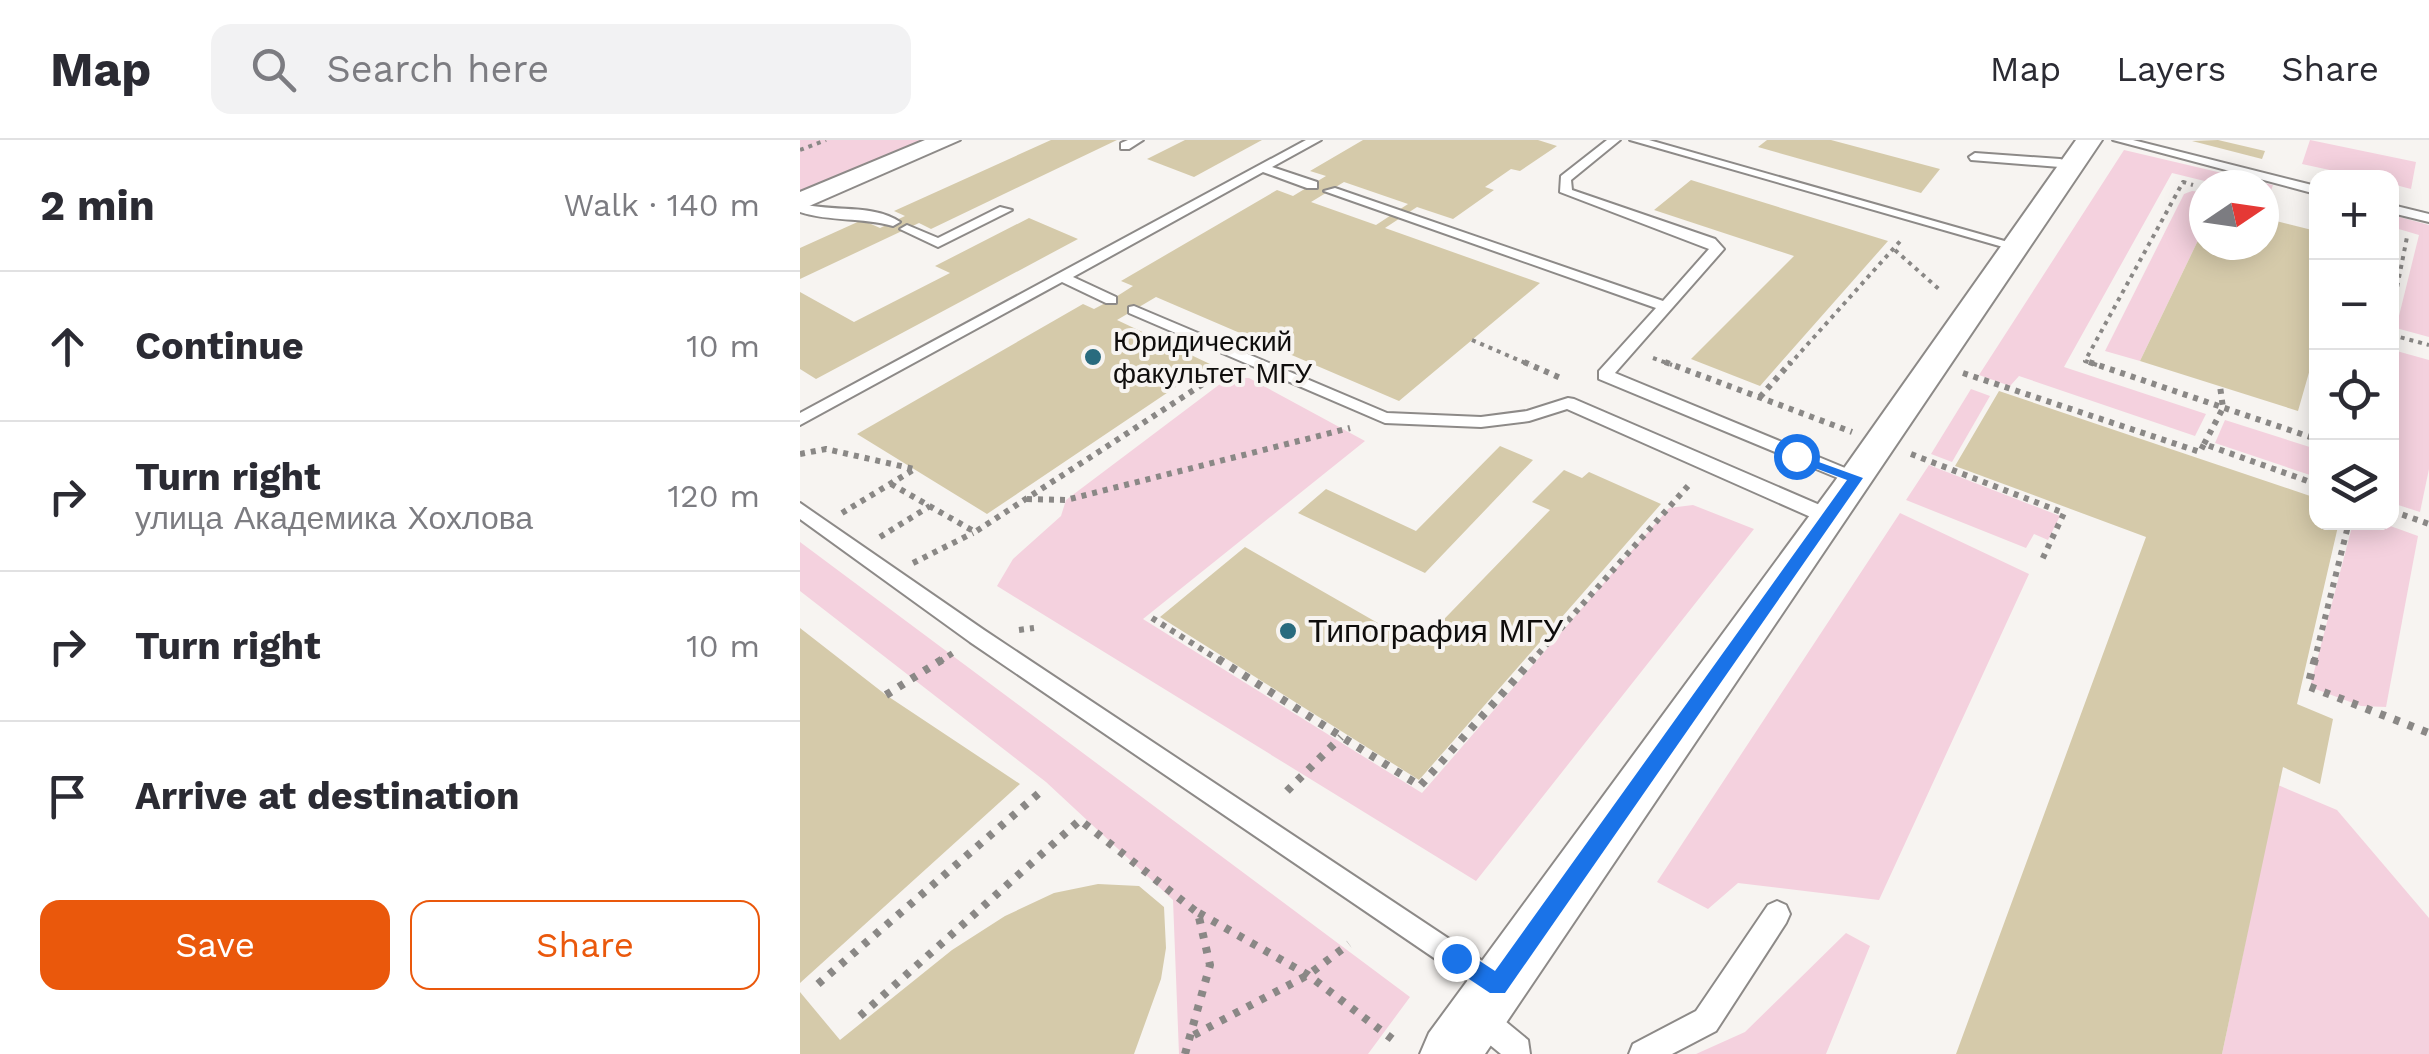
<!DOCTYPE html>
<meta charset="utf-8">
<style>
body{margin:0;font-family:"Work Sans",sans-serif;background:#f2f2f3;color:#2b2b33}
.controls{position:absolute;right:30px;top:30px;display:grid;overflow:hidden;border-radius:20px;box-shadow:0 5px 25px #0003}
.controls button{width:90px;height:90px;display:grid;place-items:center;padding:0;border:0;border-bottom:2px solid #e1e1e2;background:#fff;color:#2b2b33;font:50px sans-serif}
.compass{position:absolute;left:1389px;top:30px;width:90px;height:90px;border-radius:50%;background:#fff;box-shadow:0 5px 25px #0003;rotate:77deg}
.stop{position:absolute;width:30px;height:30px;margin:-22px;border:8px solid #1a73e8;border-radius:50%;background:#fff}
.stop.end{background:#1a73e8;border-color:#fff;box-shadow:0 2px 10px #0008}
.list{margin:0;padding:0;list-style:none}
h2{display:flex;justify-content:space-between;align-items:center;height:130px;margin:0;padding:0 40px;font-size:42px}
h2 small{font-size:32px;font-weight:400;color:#7c7c81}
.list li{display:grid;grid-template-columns:65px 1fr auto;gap:30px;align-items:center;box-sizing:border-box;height:150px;padding:0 40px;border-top:2px solid #e1e1e2}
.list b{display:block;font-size:38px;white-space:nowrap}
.list p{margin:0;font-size:32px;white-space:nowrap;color:#7c7c81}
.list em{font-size:32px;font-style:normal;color:#7c7c81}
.actions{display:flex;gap:20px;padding:30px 40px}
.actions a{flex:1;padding:22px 0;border:2px solid #ea580c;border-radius:20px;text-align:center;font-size:35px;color:#ea580c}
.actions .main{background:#ea580c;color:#fff}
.icon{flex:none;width:55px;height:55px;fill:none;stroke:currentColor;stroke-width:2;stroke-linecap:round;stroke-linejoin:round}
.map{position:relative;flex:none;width:1629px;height:914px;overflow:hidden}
header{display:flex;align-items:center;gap:60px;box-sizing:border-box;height:140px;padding:0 50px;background:#fff;border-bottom:2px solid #e1e1e2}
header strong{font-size:48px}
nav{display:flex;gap:55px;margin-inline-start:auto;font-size:35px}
.search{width:700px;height:90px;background:#f2f2f3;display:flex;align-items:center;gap:25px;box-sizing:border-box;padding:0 35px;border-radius:20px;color:#7c7c81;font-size:38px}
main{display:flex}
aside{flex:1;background:#fff}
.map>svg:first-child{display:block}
.green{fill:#f4d1de}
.building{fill:#d5caaa;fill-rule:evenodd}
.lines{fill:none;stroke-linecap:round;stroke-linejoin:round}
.service-casing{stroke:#8d8a88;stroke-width:4}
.minor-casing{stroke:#8d8a88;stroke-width:4}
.path-far2{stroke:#8a8886;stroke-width:4;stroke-dasharray:4 5;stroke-linecap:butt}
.path-far1{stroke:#8a8886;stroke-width:6;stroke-dasharray:5 6;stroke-linecap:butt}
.path{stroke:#8a8886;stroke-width:8;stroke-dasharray:6 9;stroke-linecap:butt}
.service{fill:#fff;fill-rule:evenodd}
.minor{fill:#fff;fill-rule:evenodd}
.route{fill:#1a73e8}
.poi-dot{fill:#296b7e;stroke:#f7f4f1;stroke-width:4}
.labels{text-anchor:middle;stroke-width:8;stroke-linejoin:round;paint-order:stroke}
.far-poi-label{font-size:28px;fill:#0f0d0c;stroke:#f7f4f1;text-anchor:start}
.poi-label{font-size:32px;fill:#0f0d0c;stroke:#f7f4f1;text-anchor:start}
</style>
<header>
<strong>Map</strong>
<div class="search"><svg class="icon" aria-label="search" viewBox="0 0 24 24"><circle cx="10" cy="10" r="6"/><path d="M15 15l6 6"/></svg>Search here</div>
<nav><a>Map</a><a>Layers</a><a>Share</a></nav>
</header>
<main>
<aside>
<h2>2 min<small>Walk · 140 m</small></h2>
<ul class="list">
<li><svg class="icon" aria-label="ahead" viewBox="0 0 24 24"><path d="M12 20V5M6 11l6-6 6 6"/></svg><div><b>Continue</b></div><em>10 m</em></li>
<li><svg class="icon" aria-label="right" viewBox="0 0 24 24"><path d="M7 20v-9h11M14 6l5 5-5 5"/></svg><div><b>Turn right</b><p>улица Академика Хохлова</p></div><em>120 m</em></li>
<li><svg class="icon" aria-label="right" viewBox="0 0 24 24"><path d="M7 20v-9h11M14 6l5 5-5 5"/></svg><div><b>Turn right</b></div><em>10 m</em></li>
<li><svg class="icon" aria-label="arrive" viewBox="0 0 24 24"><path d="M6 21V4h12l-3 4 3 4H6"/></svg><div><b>Arrive at destination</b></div></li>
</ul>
<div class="actions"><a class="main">Save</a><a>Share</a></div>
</aside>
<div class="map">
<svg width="1629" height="914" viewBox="0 0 1629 914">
<rect width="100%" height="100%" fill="#f7f4f1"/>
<g class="green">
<polygon points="0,0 140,0 0,58"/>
<polygon points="1510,0 1616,22 1611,49 1592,44 1592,38 1562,37 1502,24"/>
<polygon points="1324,10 1473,45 1469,56 1464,55 1464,45 1421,45 1372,33 1264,227 1406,274 1395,296 1219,236 1210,246 1179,235"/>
<polygon points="1392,51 1404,52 1404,88 1340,221 1305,211 1384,54"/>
<polygon points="1592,75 1629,85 1629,197 1596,188 1619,95 1592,87"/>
<polygon points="1593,210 1629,220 1629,329 1620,372 1592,363"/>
<polygon points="428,238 449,238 565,301 343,479 622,653 869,368 893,365 954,389 676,741 197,446 213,419 261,376 266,360"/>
<polygon points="1171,249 1190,256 1152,322 1131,314"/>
<polygon points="1425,280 1516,309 1516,337 1415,303"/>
<polygon points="1129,325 1260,376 1248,400 1234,394 1226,408 1106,360"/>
<polygon points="1100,373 1229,434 1079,760 938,743 908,769 857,742"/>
<polygon points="1553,383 1582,383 1618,396 1586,567 1561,566 1510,547"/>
<polygon points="0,402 610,857 568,914 379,914 373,760 246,642 0,451"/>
<polygon points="1478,645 1537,670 1629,778 1629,914 1422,914"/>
<polygon points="1046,793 1070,806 1026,914 896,914 945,892"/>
</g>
<g class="building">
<polygon points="251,0 317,0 131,89 119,83 0,139 0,108 62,80 80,88 105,76 94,71"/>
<polygon points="385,0 462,0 394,37 347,19"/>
<path d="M563 0H738L757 6 720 31 711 29 685 47 694 50 653 79 617 67 585 88 740 143 599 261 356 157 317 180 410 224 187 374 57 294 283 164 294 169 311 160 333 146 321 141 477 50 493 56 526 36 510 31ZM544 42 608 64 576 85 511 62Z"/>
<polygon points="967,0 1031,0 1140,29 1121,53 958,7"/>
<polygon points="1418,0 1465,11 1462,19 1392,1"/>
<polygon points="891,40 1088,101 960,246 891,219 994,116 854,70"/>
<polygon points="229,78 278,99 16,239 0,229 0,152 54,182 150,133 135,126"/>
<polygon points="1464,78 1516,91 1516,208 1498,271 1340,221 1404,88 1404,105 1464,105"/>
<polygon points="1199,251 1516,358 1516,382 1539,382 1497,564 1533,579 1520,644 1483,627 1422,914 1156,914 1346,397 1155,326"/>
<polygon points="700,306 733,320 625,433 498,373 526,349 616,391"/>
<polygon points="764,330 782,338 789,332 861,364 619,640 360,477 445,407 618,506 750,370 732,362"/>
<polygon points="0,488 86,555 220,644 0,843"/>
<polygon points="298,744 339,746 364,767 366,808 361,839 334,914 0,914 0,852 40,900 152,810 205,776 254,753"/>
</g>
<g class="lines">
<g class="service-casing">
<g id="service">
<polygon points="328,0 343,0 329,9 321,9 321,3"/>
<polygon points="506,0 521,0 472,27 517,42 517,48 507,48 463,32 273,137 316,157 316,163 306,163 262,142 0,285 0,273"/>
<polygon points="807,0 820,0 771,40 772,50 915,99 924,109 815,233 1062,335 1065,339 1062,343 1050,343 799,239 799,231 856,168 524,51 535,48 863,161 909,109 760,52 761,36"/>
<polygon points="830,0 849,0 1222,106 1210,109"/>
<polygon points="1313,0 1333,0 1516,46 1516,54"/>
<polygon points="1175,13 1260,19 1278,24 1272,28 1171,20 1169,17"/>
<path d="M0 63C32 73 72 63 100 82L93 86C62 77 30 82 0 72Z"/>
<polygon points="1592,65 1629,74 1629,82 1592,73"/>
<polygon points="200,67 212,70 138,107 100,89 107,85 138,98"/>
<polygon points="334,166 587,273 681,277 727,271 768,258 774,259 1036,372 1038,377 1036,382 1022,382 767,269 729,281 681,287 585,283 329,173 329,167"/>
<polygon points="0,363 184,490 705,836 709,845 705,854 696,858 687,854 170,502 0,379"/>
<polygon points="977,761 986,765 990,774 986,783 916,891 872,914 829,914 833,904 896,871 968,765"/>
<polygon points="678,863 688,867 728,900 730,914 701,914 668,887 664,877 668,867"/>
</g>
</g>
<g class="minor-casing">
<g id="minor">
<polygon points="125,0 160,0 0,70 0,52"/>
<polygon points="1276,0 1302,0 685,914 620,914 629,893 1035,341"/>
</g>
</g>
<g class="path-far2">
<polyline points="0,10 26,0"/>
<polyline points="1095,110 1141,151"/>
<polyline points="1592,173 1607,97"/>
<polyline points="1592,195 1629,205"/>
<polyline points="672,200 730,225"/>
<polyline points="853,218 872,225"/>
<polyline points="989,225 1103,98"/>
<polyline points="1297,225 1285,221 1383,42 1393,45"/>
</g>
<g class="path-far1">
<polyline points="724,222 763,239"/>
<polyline points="865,222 1052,292"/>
<polyline points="1289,222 1516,299"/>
<polyline points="1163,233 1400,312 1404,304 1516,344"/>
<polyline points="960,257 991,222"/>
<polyline points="1404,304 1423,268 1420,246"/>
<polyline points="0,314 26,309 114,329"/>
<polyline points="1111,314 1264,373 1241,422"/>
<polyline points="91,344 175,392 423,231"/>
<polyline points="227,359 266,360 550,288"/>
<polyline points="1592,371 1629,384"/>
<polyline points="42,373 113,330"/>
<polyline points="80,397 130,366"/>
<polyline points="113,423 173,393"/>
<polyline points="352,478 422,522"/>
<polyline points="219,490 234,488"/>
<polyline points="139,522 156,511"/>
<polyline points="731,522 888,346"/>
<polyline points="1514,522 1549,382"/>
</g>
<g class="path">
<polyline points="418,519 620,646 733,519"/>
<polyline points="1515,519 1508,546 1629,593"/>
<polyline points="86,555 143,519"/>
<polyline points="487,651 541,597"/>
<polyline points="399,773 508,835 595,901"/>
<polyline points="18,844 245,648"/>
<polyline points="60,876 280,680 398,773 410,825 385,914"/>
<polyline points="394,895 508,835 549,804"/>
</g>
<use href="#service" class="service"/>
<use href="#minor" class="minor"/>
</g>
<polygon class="route" points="991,312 1063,338 705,853 690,853 648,825 648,810 663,810 695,831 1047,340 991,319"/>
<g class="poi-dot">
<circle cx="293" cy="217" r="10"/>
<circle cx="488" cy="491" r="10"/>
</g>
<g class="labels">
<g class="far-poi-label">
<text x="313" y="211">Юридический<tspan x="313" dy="32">факультет МГУ</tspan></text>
</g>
<g class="poi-label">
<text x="508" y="502">Типография МГУ</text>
</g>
</g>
</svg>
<div class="controls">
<button>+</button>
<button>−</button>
<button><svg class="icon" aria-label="locate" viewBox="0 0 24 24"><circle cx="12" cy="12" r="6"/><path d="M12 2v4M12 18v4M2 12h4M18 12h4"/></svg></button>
<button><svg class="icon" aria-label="layers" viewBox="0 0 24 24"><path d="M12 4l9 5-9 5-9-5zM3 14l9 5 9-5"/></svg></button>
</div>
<svg class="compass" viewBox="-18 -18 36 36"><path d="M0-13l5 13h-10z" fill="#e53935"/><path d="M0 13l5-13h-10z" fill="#7c7c81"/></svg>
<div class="stop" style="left:996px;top:316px"></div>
<div class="stop end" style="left:656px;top:818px"></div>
</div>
</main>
